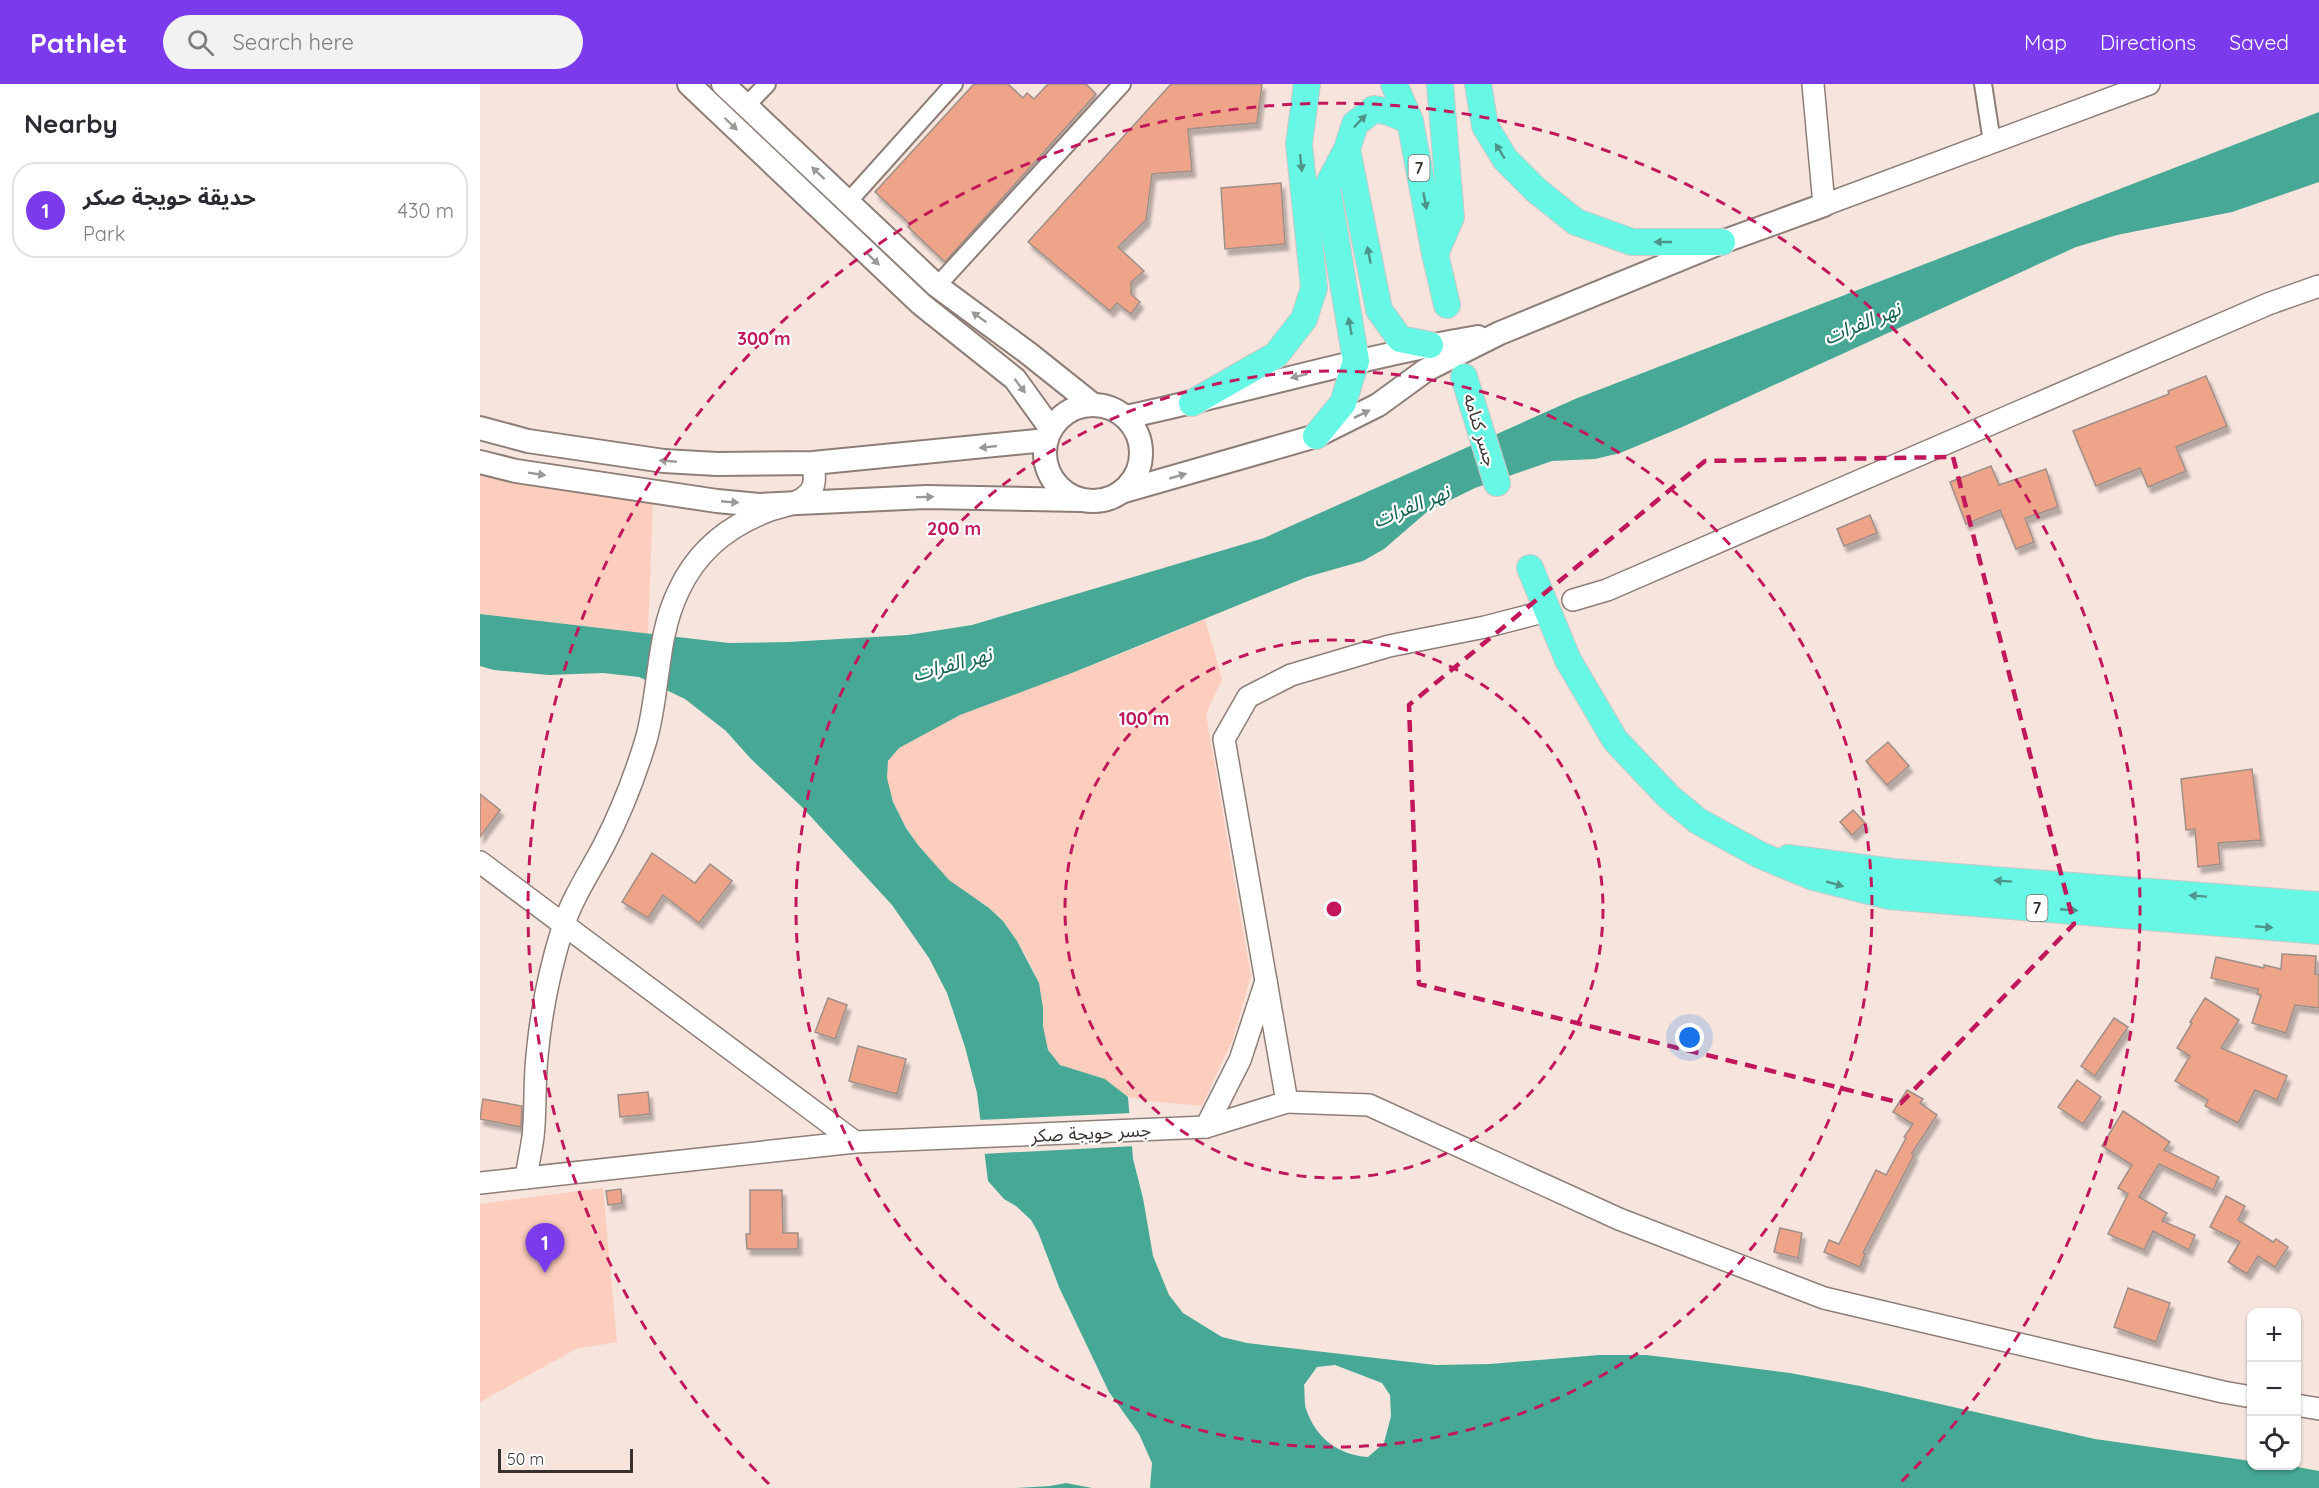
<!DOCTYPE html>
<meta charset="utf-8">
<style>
body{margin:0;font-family:Quicksand,"Noto Sans Arabic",sans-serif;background:#f2f2f3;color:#2b2b33}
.controls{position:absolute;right:18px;bottom:18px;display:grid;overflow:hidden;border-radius:12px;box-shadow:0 2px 4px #0004}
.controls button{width:54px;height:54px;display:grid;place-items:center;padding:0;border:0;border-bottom:2px solid #e1e1e2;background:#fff;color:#2b2b33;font:30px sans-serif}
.scale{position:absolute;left:18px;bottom:15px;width:135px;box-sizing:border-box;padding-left:6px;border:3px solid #38312e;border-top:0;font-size:16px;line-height:21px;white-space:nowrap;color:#38312e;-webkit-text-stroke:4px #fff;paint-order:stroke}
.you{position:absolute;left:1210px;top:954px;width:21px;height:21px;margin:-15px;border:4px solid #fff;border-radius:50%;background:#1a73e8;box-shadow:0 0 0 9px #1a73e833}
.badge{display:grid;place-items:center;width:39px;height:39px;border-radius:50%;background:#7c3aed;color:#fff;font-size:20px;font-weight:700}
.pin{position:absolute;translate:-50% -50px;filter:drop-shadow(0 2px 3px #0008)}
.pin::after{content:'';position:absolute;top:32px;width:21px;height:18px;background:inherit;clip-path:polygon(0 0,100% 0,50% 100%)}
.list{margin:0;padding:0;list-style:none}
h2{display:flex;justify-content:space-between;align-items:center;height:78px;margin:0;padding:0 24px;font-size:26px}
h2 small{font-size:20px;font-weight:400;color:#7c7c81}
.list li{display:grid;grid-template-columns:39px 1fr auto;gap:18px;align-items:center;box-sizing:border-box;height:96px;margin:0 12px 12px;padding:0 12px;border:2px solid #e1e1e2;border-radius:24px}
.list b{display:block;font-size:22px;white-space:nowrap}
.list p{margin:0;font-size:20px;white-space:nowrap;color:#7c7c81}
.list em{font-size:20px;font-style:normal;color:#7c7c81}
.icon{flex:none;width:33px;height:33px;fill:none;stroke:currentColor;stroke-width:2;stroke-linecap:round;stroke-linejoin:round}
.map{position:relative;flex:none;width:1839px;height:1404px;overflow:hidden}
header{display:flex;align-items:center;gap:36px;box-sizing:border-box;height:84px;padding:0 30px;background:#7c3aed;color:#fff}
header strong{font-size:28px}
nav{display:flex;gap:33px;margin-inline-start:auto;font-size:21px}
.search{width:420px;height:54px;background:#f2f2f3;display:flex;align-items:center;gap:15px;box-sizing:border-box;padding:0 21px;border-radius:33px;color:#7c7c81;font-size:22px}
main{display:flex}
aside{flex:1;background:#fff}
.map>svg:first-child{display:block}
.green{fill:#fdcebd}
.water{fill:#47a995;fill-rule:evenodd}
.pier{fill:#f6e4dd}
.building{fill:#eea488;stroke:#9f8f89;stroke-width:1.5;filter:url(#shadow)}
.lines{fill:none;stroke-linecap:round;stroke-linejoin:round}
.minor-casing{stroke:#8e7e78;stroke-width:20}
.tertiary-casing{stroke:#8e7e78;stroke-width:24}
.secondary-casing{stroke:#8e7e78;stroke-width:26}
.primary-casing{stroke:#cbc9c9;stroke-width:28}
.minor{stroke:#fff;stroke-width:16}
.tertiary{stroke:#fff;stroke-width:21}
.secondary{stroke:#fff;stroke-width:22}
.primary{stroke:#66f8e4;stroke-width:26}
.oneway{fill:#4f9489}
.oneway2{fill:#9c9896}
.marked{fill:none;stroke:#c2185b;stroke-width:4.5;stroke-dasharray:12 8;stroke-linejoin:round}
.ring{fill:none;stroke:#c2185b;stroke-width:3;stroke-dasharray:10 8}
.labels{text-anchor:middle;stroke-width:4.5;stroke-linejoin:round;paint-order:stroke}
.shield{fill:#fff;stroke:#746f6d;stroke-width:1.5}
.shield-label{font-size:16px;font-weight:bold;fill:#38312e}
.street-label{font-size:18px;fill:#38312e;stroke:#fff}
.water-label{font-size:20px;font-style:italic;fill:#186557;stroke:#fff}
.centre{fill:#c2185b;stroke:#fff;stroke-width:3}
.ring-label{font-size:18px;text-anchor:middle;font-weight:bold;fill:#c2185b;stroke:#fff;stroke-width:4.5;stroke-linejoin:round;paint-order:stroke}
</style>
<header>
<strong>Pathlet</strong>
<div class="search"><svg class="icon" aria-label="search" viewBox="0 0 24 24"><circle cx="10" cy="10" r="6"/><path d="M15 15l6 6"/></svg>Search here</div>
<nav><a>Map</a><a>Directions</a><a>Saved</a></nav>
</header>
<main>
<aside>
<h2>Nearby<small></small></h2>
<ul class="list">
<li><span class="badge">1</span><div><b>حديقة حويجة صكر</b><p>Park</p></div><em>430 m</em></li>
</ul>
</aside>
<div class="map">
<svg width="1839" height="1404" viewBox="0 0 1839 1404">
<defs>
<filter id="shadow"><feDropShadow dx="3.5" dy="6" stdDeviation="1.5" flood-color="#0004"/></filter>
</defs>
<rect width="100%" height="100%" fill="#f6e4dd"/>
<g class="green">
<polygon points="0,391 173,415 168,550 0,530"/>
<path d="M725 535 742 595 726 630 771 892 753 955 722 1022C699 1019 673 1019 650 1013 640 1010 634 999 624 995 611 989 594 989 581 981 556 966 566 925 559 901 555 885 534 851 524 838 509 820 487 811 470 797 447 778 394 707 409 676 425 642 561 601 600 586 642 570 684 552 725 535Z"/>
<polygon points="123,1104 137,1258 96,1265 0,1318 0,1120"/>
</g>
<g class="water">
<path d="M1839 28V98L1752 128 1637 151 1596 163 1200 344 1140 369 1115 375 1072 377 995 404 948 427 904 465 883 477 827 493 597 587 480 631 419 664 408 677 407 694 413 718 426 744 438 761 469 796 509 824 523 837 537 857 559 899 563 924V942L568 966 580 981 625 995 648 1013 653 1075 663 1114 673 1172 689 1211 703 1229 724 1242 742 1253 767 1259 956 1281 1010 1280 1119 1271H1166L1217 1277 1310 1289 1380 1302 1615 1355 1771 1377 1772 1382H1812L1839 1387V1404H670L672 1379 659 1350 629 1308 579 1203 558 1148 551 1136 536 1122 524 1115 508 1097 497 1009 485 963 467 909 449 874 412 821 322 723 271 675 246 647 205 615 159 593 123 589 69 591 14 586 0 582V530L249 559 308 558 428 551 492 541 784 454 1095 315ZM855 1281 902 1299 910 1311 911 1332 904 1359 888 1373C858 1371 836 1354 826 1325 824 1318 825 1308 824 1301L837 1283Z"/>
<polygon points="586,1399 612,1404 535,1404 570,1402"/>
</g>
<polygon class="pier" points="652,1029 655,1062 502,1070 498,1036"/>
<g class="building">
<polygon points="494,0 528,0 543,14 547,9 554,15 568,0 606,0 616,10 465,178 428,143 430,140 395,108"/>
<polygon points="691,0 782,0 777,39 708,45 712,87 672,90 666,136 638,163 664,187 651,198 651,210 660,218 651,230 637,219 630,227 548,158"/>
<polygon points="801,99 805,160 745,165 741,104"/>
<polygon points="1726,292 1747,342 1696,363 1706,387 1668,403 1660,384 1616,402 1593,347 1689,310 1688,307"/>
<polygon points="1511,382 1519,401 1566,385 1578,423 1545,434 1554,458 1536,465 1520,426 1486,440 1470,398"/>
<polygon points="1390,431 1397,449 1364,462 1357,445"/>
<polygon points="1408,658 1429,682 1407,701 1386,677"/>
<polygon points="1772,685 1781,756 1738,759 1740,780 1718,783 1715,745 1706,746 1701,695"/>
<polygon points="0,710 20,726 0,753"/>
<polygon points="1373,726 1385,739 1372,751 1360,738"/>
<polygon points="172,769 215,799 230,780 252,797 219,839 183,811 168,834 142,818"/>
<polygon points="1802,870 1836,872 1835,890 1839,891 1839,924 1815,921 1806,949 1772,939 1781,911 1777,910 1778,905 1731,894 1736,873 1784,884 1784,881 1801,885"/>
<polygon points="348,914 367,921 355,955 335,948"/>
<polygon points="1725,914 1759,936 1741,964 1807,992 1797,1016 1775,1006 1758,1039 1725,1022 1728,1016 1695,997 1710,972 1697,964 1712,939 1710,938"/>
<polygon points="1634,934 1648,943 1615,992 1601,982"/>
<polygon points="378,962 426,975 417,1010 369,997"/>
<polygon points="1597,996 1621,1013 1603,1040 1578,1023"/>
<polygon points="1427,1006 1443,1015 1440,1019 1457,1031 1432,1069 1434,1071 1383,1169 1385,1170 1380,1183 1344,1168 1349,1156 1359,1160 1396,1086 1406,1091 1426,1054 1424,1053 1433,1040 1413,1028"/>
<polygon points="168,1008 170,1030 140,1033 138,1011"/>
<polygon points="3,1015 42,1022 41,1043 0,1035"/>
<polygon points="1643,1027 1690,1058 1684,1066 1739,1093 1733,1106 1679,1080 1659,1113 1687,1129 1682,1137 1715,1151 1709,1166 1673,1147 1664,1166 1628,1150 1648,1110 1638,1104 1652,1081 1622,1062"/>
<polygon points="141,1105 142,1119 128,1121 126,1107"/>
<polygon points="270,1106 302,1106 303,1149 318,1149 318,1165 267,1165 266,1150 270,1150"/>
<polygon points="1746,1112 1765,1122 1758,1136 1793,1158 1796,1155 1808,1163 1795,1183 1778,1172 1767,1190 1748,1178 1760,1158 1730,1143"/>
<polygon points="1300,1144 1322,1149 1318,1174 1294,1168"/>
<polygon points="1648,1204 1690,1219 1676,1258 1634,1243"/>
</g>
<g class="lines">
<g class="minor-casing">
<g id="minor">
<polyline points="1503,0 1512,58"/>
<polyline points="266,22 287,0"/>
<polyline points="368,118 474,0"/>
<polyline points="457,202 642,0"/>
</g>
</g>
<g class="tertiary-casing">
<g id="tertiary">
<polyline points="1333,0 1344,121 1669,0"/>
<polyline points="1093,516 1127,506 1788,220 1839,202"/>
<polyline points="1055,530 1005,543 909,562 811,591 768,613 744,655 807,1018 889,1021 1139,1135 1344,1214 1743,1308 1772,1313"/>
<polyline points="0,778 375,1058"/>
<polyline points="726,1043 760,976 786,897"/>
<path d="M46 1094C48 1080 51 1067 53 1053 56 1026 54 999 57 972 61 928 70 884 83 843 92 814 110 788 124 761 141 728 155 692 166 656 180 607 176 552 199 506 217 467 248 442 288 427 302 422 319 420 329 409 337 401 334 389 333 379"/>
<polyline points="0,1099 375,1058 726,1043 807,1018"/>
<polyline points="1816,1321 1839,1325"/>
</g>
</g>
<g class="secondary-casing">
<g id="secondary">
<polyline points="209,0 441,220 535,295 571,345"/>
<polyline points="243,0 457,202 548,269 612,320"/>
<circle cx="613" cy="369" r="48"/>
<path d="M646 333C764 308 879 273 998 253"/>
<polyline points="0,344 48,357 184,377 237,380 333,379 566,356"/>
<polyline points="0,378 36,387 237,417 279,421 446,413 601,416"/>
<polyline points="641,408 836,352 898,321 946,286 1020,249 1242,158 1344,121"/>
</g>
</g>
<g class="primary-casing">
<g id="primary">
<polyline points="914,0 930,37 955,170 967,221"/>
<polyline points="998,0 1005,42 1025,75 1056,106 1096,138 1152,158 1242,158"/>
<polyline points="867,65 899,226 920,255 950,261"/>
<polyline points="955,170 971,133 960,0"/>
<polyline points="984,293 1017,399"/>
<polyline points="712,319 796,271 824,235 834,204 819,60 827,0"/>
<polyline points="836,352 863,319 876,277 847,103 867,65 875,40 894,25 909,28 930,37"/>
<polyline points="1050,484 1088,576 1135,656 1189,713 1218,737 1280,771 1333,793 1408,812 1839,847"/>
<polyline points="1308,774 1413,788 1839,821"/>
</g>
</g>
<use href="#minor" class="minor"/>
<use href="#tertiary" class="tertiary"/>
<use href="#secondary" class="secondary"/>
<use href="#primary" class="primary"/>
</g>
<defs><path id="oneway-solid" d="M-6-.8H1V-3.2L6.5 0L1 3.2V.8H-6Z" transform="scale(1.5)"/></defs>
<g class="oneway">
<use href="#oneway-solid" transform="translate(880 37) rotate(-46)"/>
<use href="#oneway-solid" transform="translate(1020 67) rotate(-122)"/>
<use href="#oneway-solid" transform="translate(821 79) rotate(84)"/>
<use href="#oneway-solid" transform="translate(945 117) rotate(79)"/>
<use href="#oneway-solid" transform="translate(1183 158) rotate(-180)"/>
<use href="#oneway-solid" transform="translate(889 171) rotate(-101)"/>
<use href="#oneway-solid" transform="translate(870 242) rotate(-100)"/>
<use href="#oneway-solid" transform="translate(1523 797) rotate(-176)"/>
<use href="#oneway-solid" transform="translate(1355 800) rotate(16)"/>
<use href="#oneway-solid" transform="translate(1718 812) rotate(-176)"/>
<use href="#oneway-solid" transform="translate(1589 826) rotate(5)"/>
<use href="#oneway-solid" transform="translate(1784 843) rotate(5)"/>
</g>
<g class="oneway2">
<use href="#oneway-solid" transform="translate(251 40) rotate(44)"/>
<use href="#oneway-solid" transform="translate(338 89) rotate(-137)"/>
<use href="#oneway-solid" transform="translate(393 175) rotate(44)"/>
<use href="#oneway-solid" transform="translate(499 233) rotate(-144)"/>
<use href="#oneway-solid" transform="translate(819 292) rotate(166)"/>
<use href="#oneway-solid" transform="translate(540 302) rotate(53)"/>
<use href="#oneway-solid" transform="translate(882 330) rotate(-26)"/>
<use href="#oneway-solid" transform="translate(508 363) rotate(174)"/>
<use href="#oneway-solid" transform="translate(188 377) rotate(-175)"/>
<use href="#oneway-solid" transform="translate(57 390) rotate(9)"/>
<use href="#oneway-solid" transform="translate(698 392) rotate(-16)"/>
<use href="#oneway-solid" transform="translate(445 413) rotate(-1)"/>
<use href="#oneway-solid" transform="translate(250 418) rotate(5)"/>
</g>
<path class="marked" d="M1473 373 1594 840 1421 1019 939 900 929 621 1225 377Z"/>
<g class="ring">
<circle cx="854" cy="825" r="269"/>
<circle cx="854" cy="825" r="538"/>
<path d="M289 1400A806 806 0 1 1 1419 1400"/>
</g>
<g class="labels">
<g class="shield">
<rect x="928.5" y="71" width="21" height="26" rx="4.5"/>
<rect x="1546.5" y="811" width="21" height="26" rx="4.5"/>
</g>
<g class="shield-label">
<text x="939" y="90">7</text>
<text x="1557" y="830">7</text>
</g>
<g class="street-label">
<text transform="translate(1000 346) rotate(73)" y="6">جسر كنامه</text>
<text transform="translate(611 1049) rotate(-3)" y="6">جسر حويجة صكر</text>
</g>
<g class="water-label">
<text transform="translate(1382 239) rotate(-22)" y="7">نهر الفرات</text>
<text transform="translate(931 422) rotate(-22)" y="7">نهر الفرات</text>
<text transform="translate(472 580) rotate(-15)" y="7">نهر الفرات</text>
</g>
</g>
<circle cx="854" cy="825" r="9" class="centre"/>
<g class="ring-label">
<text x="284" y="261">300 m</text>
<text x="474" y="451">200 m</text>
<text x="664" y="641">100 m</text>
</g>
</svg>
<div class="controls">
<button>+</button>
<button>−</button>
<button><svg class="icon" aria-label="locate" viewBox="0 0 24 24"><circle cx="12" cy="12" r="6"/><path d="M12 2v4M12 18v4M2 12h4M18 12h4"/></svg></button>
</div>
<div class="scale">50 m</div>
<div class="you"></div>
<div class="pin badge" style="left:65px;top:1189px">1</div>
</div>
</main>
